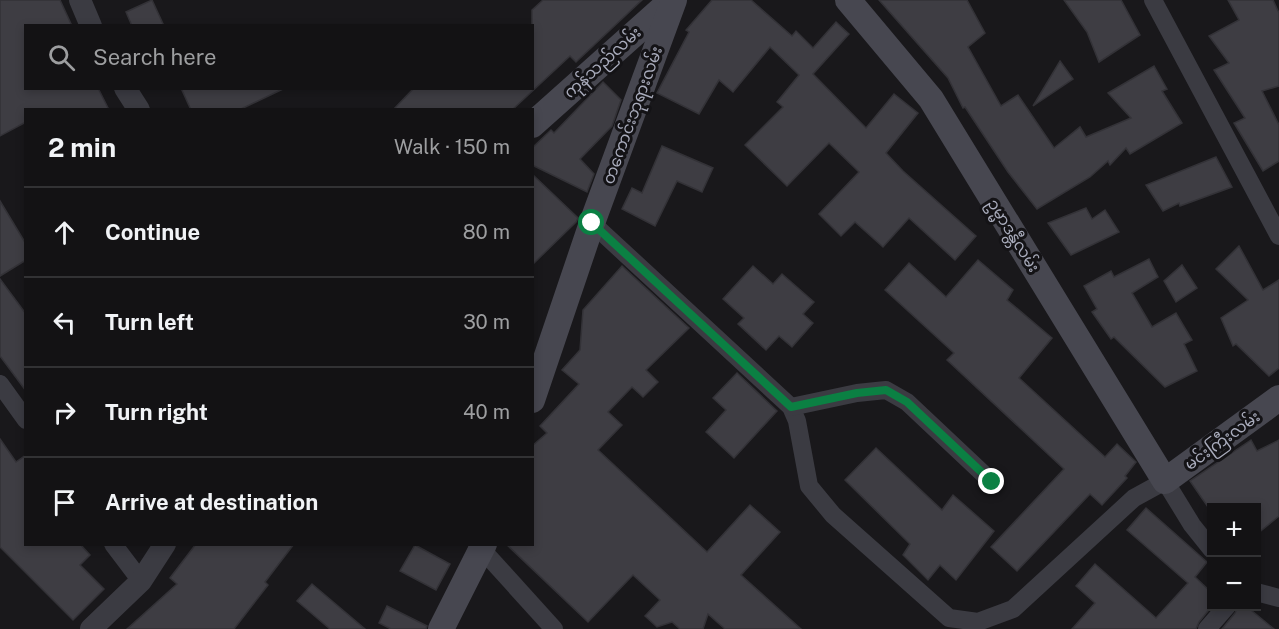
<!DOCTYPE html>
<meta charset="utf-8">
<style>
body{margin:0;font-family:"Public Sans","Noto Sans Myanmar",sans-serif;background:#1c1b1d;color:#f1f3f6}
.controls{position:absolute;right:18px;bottom:18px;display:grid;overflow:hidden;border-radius:0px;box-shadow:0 3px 9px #0003}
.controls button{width:54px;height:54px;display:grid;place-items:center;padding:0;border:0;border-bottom:2px solid #323234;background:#131214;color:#f1f3f6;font:30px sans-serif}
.stop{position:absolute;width:18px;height:18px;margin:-14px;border:4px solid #0b8043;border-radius:50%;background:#fff}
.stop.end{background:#0b8043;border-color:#fff;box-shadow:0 2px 6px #0008}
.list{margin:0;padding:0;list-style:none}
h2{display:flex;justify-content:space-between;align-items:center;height:78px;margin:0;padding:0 24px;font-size:26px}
h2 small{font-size:20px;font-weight:400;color:#9d9ea0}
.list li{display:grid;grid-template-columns:39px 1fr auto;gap:18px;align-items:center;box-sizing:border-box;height:90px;padding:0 24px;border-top:2px solid #323234}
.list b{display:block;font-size:22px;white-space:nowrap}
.list em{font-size:20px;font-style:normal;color:#9d9ea0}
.icon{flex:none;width:33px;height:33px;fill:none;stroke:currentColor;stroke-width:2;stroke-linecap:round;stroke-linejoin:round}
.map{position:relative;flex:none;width:1279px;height:629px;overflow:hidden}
.search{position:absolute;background:#131214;box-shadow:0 3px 9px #0003;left:24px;top:24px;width:510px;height:66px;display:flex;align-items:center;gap:15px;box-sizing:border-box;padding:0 21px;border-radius:0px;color:#9d9ea0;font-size:22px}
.panel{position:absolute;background:#131214;box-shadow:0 3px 9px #0003;left:24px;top:108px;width:510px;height:438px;border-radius:0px}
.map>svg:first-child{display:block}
.building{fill:#3e3d43;stroke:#333237;stroke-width:1.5}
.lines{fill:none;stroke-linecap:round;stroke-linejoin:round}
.minor{stroke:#3b3b42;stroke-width:18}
.tertiary{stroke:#3b3b42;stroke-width:22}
.secondary{stroke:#474750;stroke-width:26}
.route{stroke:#0b8043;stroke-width:8}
.labels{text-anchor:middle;stroke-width:6;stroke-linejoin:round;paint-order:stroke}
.street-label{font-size:16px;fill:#a9acbc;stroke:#141316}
</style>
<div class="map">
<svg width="1279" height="629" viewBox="0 0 1279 629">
<rect width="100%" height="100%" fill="#19181b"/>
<g class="building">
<polygon points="0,0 60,0 72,26 26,26 26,88 98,88 109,110 26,110 26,122 0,136"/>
<polygon points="152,0 164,26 132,26 126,12"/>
<polygon points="543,0 642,0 576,62 570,56 512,110 393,110 414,88 532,88 532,10"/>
<polygon points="712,0 751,0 792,36 796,31 813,48 836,22 849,34 813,74 866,128 894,94 918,113 886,153 903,171 976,236 955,260 909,218 883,247 855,222 841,236 819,214 859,172 829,143 787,186 745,145 783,107 777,102 799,75 770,47 733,92 719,80 699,114 657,93 689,32 686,30"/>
<polygon points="879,0 967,0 985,33 968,47 1001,106 1018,95 1054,148 1080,127 1086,137 1131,118 1108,93 1154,66 1167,89 1162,91 1182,123 1130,154 1126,148 1110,165 1108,161 1090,177 1037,209 1008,172 965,107 963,108 948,78"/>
<polygon points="1064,0 1121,0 1140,35 1099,62 1087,32"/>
<polygon points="1228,0 1273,0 1279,13 1279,86 1262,91 1279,125 1279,161 1263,171 1234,123 1245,118 1214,70 1229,63 1209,36 1239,20"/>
<polygon points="1060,61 1073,79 1033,106"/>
<polygon points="603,82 621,100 612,126 580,159 594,174 587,192 532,165 532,148 551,130 554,133"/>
<polygon points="181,88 285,88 239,110 191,110"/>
<polygon points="662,146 713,168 702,192 677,181 655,226 622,209 632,188 642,193"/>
<polygon points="1216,157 1232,187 1180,206 1179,203 1163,211 1146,185"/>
<polygon points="532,174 578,218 576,222 532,265"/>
<polygon points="0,201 26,244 26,260 0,276"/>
<polygon points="1086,208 1092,219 1105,210 1119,232 1071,255 1048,223"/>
<polygon points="1239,246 1263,290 1279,280 1279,368 1269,376 1236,344 1233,346 1221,318 1248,300 1216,269"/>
<polygon points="1149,259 1158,277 1132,293 1152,327 1176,313 1192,340 1184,344 1197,371 1165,387 1114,337 1111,339 1092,312 1097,309 1084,286 1111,271 1114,277"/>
<polygon points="978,260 1013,290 1007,300 1052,338 1019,378 1105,457 1117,444 1136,462 1125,476 1127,478 1102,505 1090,494 1017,571 991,547 1064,469 947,360 954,353 885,290 909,263 946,297"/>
<polygon points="1182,265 1197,288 1176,302 1164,281"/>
<polygon points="622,266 689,328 646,370 658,382 643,397 632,387 608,412 622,425 598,450 707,552 750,505 780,532 741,575 801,629 725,629 708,614 703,629 680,629 672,622 657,627 645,616 660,600 633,575 588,622 506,544 532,544 532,446 547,433 540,426 579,384 562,370 580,350 583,310"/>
<polygon points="753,266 773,284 782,274 814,302 803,314 813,323 792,347 779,336 766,350 738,324 744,318 723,299"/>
<polygon points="0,279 26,314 26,391 0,356"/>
<polygon points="737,373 777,411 734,458 706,432 726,410 713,398"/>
<polygon points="0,439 16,462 26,455 26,544 80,544 90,555 80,565 104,589 73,620 0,547"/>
<polygon points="1251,440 1257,451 1279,440 1279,516 1257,534 1257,507 1208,507 1190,481"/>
<polygon points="876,448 942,510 953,495 994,531 956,580 940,565 928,580 903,555 910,544 845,480"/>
<polygon points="1146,508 1207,562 1195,577 1212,593 1212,606 1199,622 1196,629 1072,629 1095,603 1076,586 1095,564 1156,618 1188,583 1127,530"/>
<polygon points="196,544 294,544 265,582 268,585 234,629 127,629 177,584 170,578"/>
<polygon points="415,545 450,564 436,590 400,571"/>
<polygon points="312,584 365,629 330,629 297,601"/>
<polygon points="387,606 427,626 426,629 391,629 379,623"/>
<polygon points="1238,606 1246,606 1274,629 1222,629 1235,613"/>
</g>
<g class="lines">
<g class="minor">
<polyline points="1153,0 1279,236"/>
<polyline points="592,223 791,407 797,421 809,486 833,515 949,618 978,622 1013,609 1134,498 1165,481 1192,525 1212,550"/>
<polyline points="0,384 26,420"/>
<polyline points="791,407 857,393 886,390 907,402 992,482"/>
<polyline points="113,544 141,581"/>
<polyline points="477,544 554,629"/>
<polyline points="1256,592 1279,598"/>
<polyline points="1207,629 1227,606"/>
</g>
<g class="tertiary">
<polyline points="80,0 91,26"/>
<polyline points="125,88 139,110"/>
<polyline points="91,629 141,581 165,544"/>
</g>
<g class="secondary">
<polyline points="848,0 931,99 1165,481 1279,398"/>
<polyline points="532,125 672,0"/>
<polyline points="532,400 592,223 674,0"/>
<polyline points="441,629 484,544"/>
</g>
</g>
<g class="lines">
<polyline class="route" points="592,223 791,407 857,393 886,390 907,402 992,482"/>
</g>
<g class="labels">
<g class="street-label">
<text transform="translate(602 62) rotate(-42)" y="6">ကုန်သည်လမ်း</text>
<text transform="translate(632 115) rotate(-70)" y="6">တကောင်းဘုရားလမ်း</text>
<text transform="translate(1014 235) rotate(58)" y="6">ဥမ္မာဒန္တီလမ်း</text>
<text transform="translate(1222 440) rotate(-36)" y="6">မင်းကြီးလမ်း</text>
</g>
</g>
</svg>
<div class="controls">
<button>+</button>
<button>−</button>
</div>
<div class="stop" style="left:592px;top:223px"></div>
<div class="stop end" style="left:992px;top:482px"></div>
<div class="search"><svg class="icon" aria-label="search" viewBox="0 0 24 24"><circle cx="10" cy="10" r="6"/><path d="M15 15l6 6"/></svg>Search here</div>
<section class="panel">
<h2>2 min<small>Walk · 150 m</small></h2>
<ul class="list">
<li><svg class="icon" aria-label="ahead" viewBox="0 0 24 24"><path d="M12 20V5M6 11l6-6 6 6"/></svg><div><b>Continue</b></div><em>80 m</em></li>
<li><svg class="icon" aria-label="left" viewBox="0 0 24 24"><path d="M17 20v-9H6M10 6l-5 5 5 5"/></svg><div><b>Turn left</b></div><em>30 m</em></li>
<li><svg class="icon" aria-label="right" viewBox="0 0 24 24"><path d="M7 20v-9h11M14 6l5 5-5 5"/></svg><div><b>Turn right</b></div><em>40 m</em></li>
<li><svg class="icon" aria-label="arrive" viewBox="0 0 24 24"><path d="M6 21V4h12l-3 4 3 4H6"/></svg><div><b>Arrive at destination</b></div></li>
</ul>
</section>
</div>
